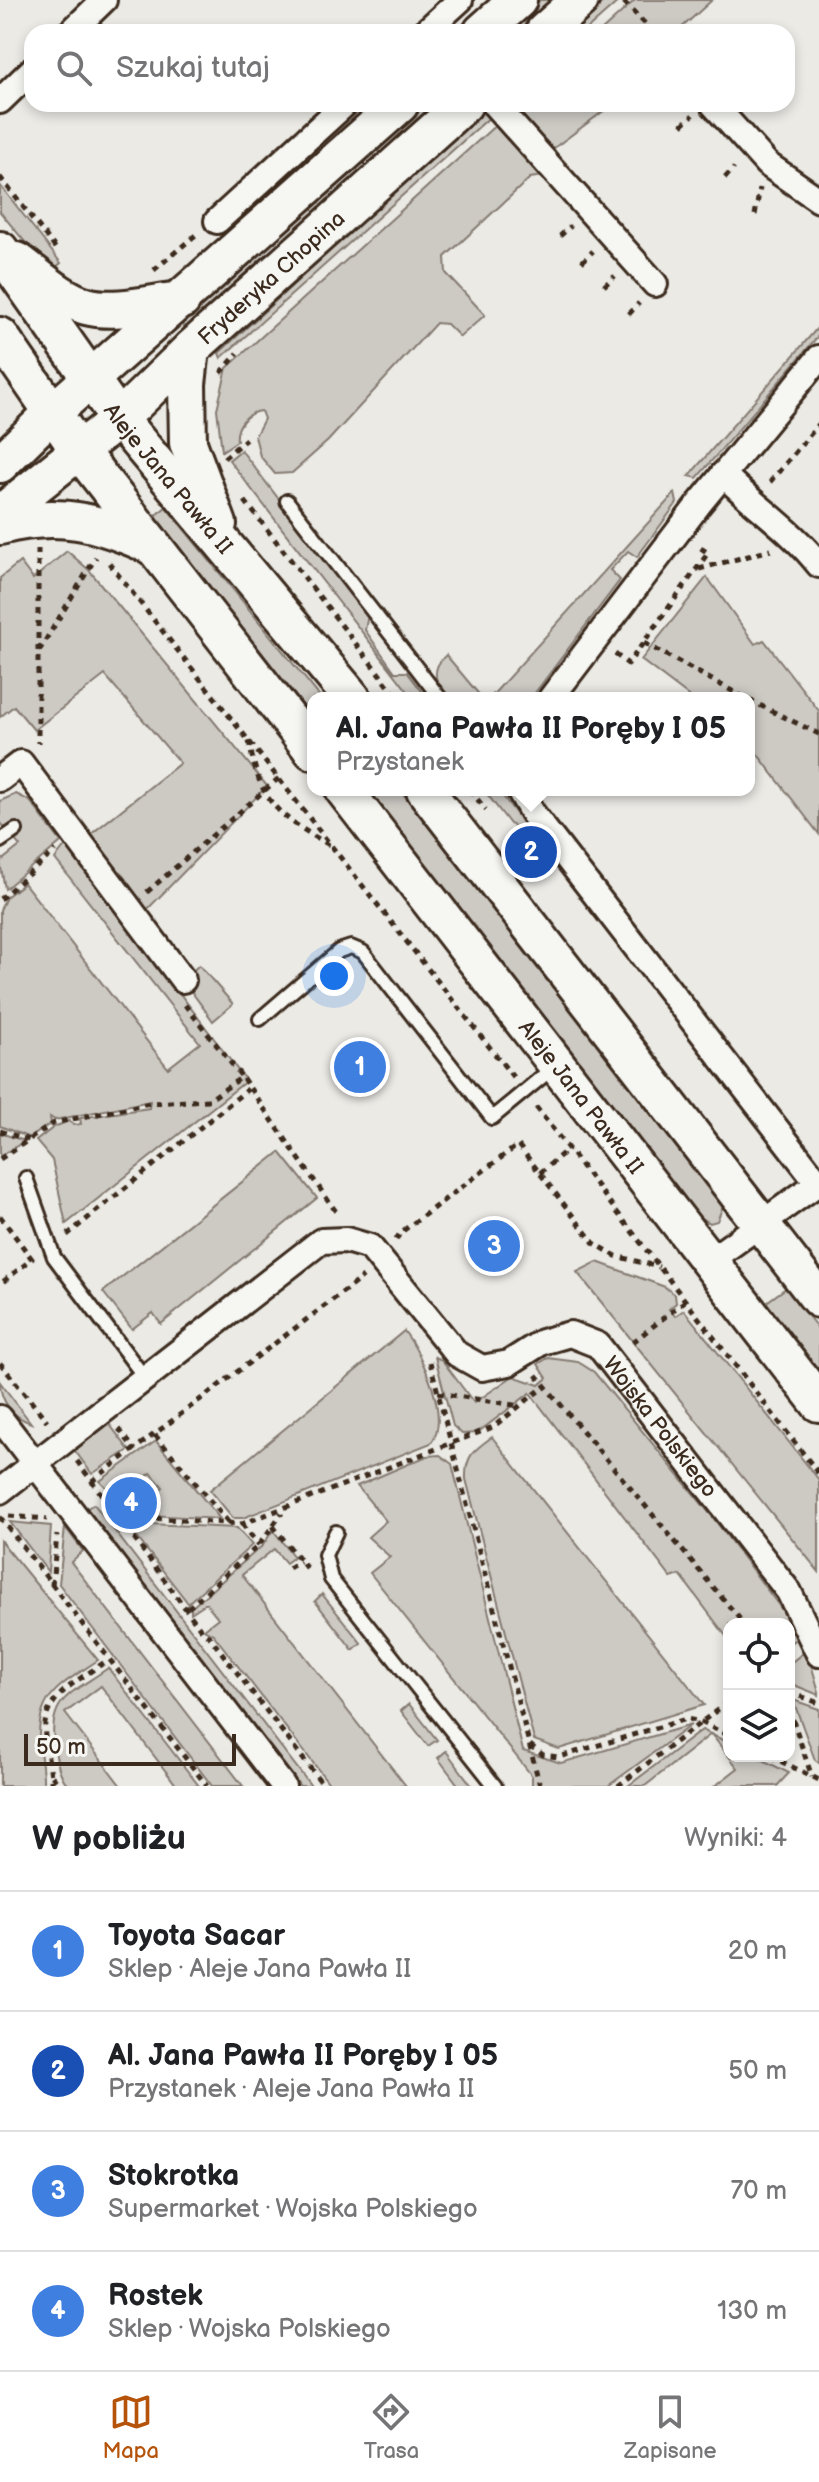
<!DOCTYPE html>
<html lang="pl">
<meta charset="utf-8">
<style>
body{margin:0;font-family:"Balsamiq Sans",sans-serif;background:#f2f2f2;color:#202124}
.controls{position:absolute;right:24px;bottom:24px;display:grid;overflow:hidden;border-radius:16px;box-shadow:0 4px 12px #0003}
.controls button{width:72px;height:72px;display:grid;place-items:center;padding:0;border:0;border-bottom:2px solid #e0e0e0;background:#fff;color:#202124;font:40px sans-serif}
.scale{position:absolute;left:24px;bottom:20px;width:212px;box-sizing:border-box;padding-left:8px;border:4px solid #3b2a1e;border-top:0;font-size:22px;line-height:28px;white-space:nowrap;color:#3b2a1e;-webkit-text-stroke:6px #f6f6f2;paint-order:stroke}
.you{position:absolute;left:334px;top:976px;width:28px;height:28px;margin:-20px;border:6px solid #fff;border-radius:50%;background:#1a73e8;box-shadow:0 0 0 12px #1a73e833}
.badge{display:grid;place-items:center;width:52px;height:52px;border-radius:50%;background:#b45309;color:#fff;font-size:26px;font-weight:700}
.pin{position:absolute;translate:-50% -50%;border:4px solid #fff;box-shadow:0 2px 8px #0006}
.popup{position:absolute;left:307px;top:692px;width:448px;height:104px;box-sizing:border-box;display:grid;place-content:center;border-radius:16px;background:#fff;filter:drop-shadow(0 2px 6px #0005);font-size:26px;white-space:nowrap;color:#757577}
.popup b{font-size:30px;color:#202124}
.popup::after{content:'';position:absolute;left:50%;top:100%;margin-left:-16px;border:16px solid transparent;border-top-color:#fff}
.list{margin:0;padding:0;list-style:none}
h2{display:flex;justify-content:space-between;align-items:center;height:104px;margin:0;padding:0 32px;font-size:34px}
h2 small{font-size:26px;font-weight:400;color:#757577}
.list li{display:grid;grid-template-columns:52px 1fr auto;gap:24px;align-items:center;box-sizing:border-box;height:120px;padding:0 32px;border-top:2px solid #e0e0e0}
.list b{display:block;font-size:30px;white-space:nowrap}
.list p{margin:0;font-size:26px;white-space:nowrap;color:#757577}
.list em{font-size:26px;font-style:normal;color:#757577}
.icon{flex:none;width:44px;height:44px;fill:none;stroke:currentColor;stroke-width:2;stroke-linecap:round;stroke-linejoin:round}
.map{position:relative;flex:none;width:819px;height:1786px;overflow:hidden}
.search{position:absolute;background:#fff;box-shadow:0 4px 12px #0003;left:24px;right:24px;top:24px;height:88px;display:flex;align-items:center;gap:20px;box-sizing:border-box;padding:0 28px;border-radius:24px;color:#757577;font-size:30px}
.sheet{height:584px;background:#fff}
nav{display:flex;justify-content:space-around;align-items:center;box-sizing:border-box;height:112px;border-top:2px solid #e0e0e0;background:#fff;font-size:22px;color:#757577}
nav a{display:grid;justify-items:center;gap:4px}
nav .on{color:#b45309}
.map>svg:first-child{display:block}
.green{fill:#cdcac4;stroke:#847a71;stroke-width:2}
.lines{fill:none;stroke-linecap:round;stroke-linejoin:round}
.lane-casing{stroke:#3b2a1e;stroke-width:18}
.street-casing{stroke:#3b2a1e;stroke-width:30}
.secondary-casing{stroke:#3b2a1e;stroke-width:42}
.path{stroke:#3b2a1e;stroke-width:5;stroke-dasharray:6 6;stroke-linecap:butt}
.lane{stroke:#f6f6f2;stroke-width:12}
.street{stroke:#f6f6f2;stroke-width:24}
.secondary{stroke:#f6f6f2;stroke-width:36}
.labels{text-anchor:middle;stroke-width:6;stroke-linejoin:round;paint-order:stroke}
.street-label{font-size:22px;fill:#3b2a1e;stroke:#f6f6f2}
</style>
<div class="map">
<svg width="819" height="1786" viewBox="0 0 819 1786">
<rect width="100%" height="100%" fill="#ebeae5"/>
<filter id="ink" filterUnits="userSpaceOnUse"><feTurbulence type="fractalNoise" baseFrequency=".0125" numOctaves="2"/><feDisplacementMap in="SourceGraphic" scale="16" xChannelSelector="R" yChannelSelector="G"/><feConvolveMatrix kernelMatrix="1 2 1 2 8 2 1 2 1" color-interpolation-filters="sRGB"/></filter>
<g filter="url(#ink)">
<g class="green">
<polygon points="540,0 557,0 521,32 504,32"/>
<polygon points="605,0 620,0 584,32 569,32"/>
<polygon points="635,0 712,0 677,32 600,32"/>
<polygon points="423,104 441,104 188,331 179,321"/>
<polygon points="520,104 613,104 554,148 556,156 512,111"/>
<polygon points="481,111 492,115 221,358 219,353 320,260 389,191"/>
<path d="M499 122 543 176 530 178 445 257 446 273 485 315 460 337 447 324 436 323 328 441 292 473 275 474 260 456 255 436 264 419 261 411C247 412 235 426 237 441L222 451 217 409 227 368Z"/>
<polygon points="0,185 61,263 50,272 0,212"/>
<polygon points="819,326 819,335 697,478 689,476"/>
<polygon points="241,450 368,615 365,630 395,672 407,672 427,698 413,698 229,460"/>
<polygon points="675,493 677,503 637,557 628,551 610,570 620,580 531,698 490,698"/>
<polygon points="166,507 321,698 313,698 313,721 155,516"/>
<polygon points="67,551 89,570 267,786 141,916 85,839 180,763 105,675 34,730 14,706 0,717 0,578 20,562 33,579"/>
<polygon points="707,577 755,644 764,640 819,711 819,834 749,743 749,698 691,698 641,660"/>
<path d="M446 655 482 698H446C435 683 430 669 446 655Z"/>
<polygon points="367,790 400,790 719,1200 723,1206 717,1221 710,1223 695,1215"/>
<polygon points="484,790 498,790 532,834 510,824"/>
<polygon points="16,794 30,801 61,842 5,889 0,862 20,846 0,822 0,801"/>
<polygon points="67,844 246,1081 66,1224 52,1160 36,1141 54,1127 69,1121 74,1125 81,1124 80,1118 149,1108 150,1101 55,1120 50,1117 51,1123 30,1138 0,1126 0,910 6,897 24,883 168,1068 200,1043 55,859"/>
<polygon points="199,965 233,1004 213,1021 183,980"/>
<polygon points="0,1133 25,1141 0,1156"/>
<polygon points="280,1152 317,1198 161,1324 153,1313 132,1329 103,1292"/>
<polygon points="597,1262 665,1287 675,1295 676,1303 669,1309 675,1316 684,1310 819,1480 819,1572 577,1272"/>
<polygon points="786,1288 819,1330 819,1375 764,1304"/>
<path d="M404 1331C422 1354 451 1417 431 1443L243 1518H233L210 1490Z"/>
<polygon points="435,1357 442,1360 474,1403 513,1376 539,1385 547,1378 538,1364 548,1358 578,1362 594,1372 711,1515 801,1635 789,1644 789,1624 729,1624 729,1640 680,1575 671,1578 530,1393 477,1433 462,1434 453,1426"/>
<path d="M0 1382 31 1423C13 1417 0 1401 0 1382Z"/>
<polygon points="104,1417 129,1450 92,1474 70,1444"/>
<path d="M492 1437 704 1705 559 1749 534 1740 466 1479C465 1456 474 1450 492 1437Z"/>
<polygon points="156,1441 220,1519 130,1514 163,1487 151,1473 118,1499 100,1481"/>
<polygon points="440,1455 452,1464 523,1751 561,1763 691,1725 608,1786 532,1786 532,1776 370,1573 390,1557 368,1537 386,1521 357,1486 427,1456"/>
<polygon points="94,1504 311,1786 300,1786 86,1509"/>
<polygon points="10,1522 51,1526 48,1572"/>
<polygon points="126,1523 237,1528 252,1545 188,1603"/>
<polygon points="65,1527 83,1551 71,1562 243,1786 212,1786 59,1584"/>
<polygon points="273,1530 294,1557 286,1563 274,1549 242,1575 406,1786 331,1786 213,1634 204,1629 218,1618 206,1603 191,1613 191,1608 263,1545"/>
<path d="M0 1540 98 1660C62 1685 37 1693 39 1742 40 1756 44 1771 43 1786H0Z"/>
<polygon points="322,1594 361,1643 353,1650 315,1601"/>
<polygon points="807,1650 819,1692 819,1695 789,1683 789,1664"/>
<path d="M108 1668 199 1786H177L101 1686 65 1713 121 1786H68C59 1774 58 1765 55 1751 46 1698 70 1695 108 1668Z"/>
<polygon points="793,1700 819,1709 819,1763 815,1760"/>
<polygon points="409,1704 437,1740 428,1746 401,1711"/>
<polygon points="702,1730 729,1743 729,1756 755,1756 789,1773 777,1786 715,1786 738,1768 711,1734 645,1786 628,1786"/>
<polygon points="446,1751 472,1786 459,1786 438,1758"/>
</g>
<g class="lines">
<g class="lane-casing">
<g id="lane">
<polyline points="287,501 440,698"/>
<polyline points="0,841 16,830"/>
<polyline points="260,1019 339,951 351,947 363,952 492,1118 554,1067"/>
<polyline points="26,1178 54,1257 145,1378"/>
<polyline points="336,1532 325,1555 331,1579 495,1786"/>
</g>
</g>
<g class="street-casing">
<g id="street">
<polyline points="71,32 104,0"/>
<polyline points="425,32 460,0"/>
<polyline points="0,101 32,70"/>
<polyline points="494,104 655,284"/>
<polyline points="713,104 767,164 819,200"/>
<polyline points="217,221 345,104"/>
<path d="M723 474C754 506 793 531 819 565"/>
<polyline points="551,698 699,504 819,358"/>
<polyline points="0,779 21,763 183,980"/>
<polyline points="519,790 533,814 819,1184"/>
<polyline points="709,1261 818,1183"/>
<polyline points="0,1418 283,1786"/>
<path id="s1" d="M0 1491 321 1241 346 1240 370 1247 457 1354 482 1368 509 1363 542 1342 570 1334 598 1345 789 1592 819 1654"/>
</g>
</g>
<g class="secondary-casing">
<g id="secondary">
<polyline points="482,32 518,0"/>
<polyline points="544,32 580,0"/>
<path id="s2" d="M0 250 119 419 352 698"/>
<path d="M17 261C38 276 61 299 86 306 116 314 152 303 182 300"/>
<polyline points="0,336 80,452 313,751"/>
<polyline points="191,349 187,384 188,443 218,524"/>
<polyline points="0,464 53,412 400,104"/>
<path id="s3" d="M0 514 119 419 191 349 464 104"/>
<path d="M0 526C59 511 97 521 152 546"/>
<path id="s4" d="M344 790 819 1403"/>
<polyline points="425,790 819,1299"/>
</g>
</g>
<g class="path">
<polyline points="624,2 653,32"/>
<polyline points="682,125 693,115"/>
<polyline points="0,177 56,249"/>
<polyline points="725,178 734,168"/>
<polyline points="755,215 760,188"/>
<polyline points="560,236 571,226"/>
<polyline points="582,262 593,251"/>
<polyline points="154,270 198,233"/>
<polyline points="604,286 615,276"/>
<polyline points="629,314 639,303"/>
<polyline points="221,373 238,353"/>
<polyline points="224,458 246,439"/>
<polyline points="770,482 819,424"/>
<polyline points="245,501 398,698"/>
<polyline points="38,549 38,743"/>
<polyline points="109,563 513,1077"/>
<polyline points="699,569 771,550"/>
<polyline points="644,643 745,698"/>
<polyline points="39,651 96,557"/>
<polyline points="615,654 628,664 708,553 698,546"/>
<polyline points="749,700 819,734"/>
<path d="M249 741C260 803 277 815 331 846"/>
<polyline points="470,790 486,810"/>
<polyline points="147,892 279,778"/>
<polyline points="0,899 56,850"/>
<polyline points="185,1005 242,1077"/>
<polyline points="536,1107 819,1474"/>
<polyline points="0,1131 29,1140"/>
<polyline points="0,1159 54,1123 150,1103 209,1100 242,1077 339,1216"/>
<polyline points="540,1173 569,1148"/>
<polyline points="0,1216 32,1259 0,1284"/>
<polyline points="67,1235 248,1089"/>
<polyline points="396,1240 400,1233 518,1145 594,1243 616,1256 659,1267"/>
<polyline points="633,1342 685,1301"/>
<polyline points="430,1362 540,1786"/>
<polyline points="0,1363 47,1421"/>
<polyline points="536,1375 744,1624"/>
<polyline points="438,1393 520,1406"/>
<polyline points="119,1429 135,1450"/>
<polyline points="155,1435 229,1523"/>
<polyline points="77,1461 202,1631 209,1636 324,1786"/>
<polyline points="92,1481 363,1277"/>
<polyline points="9,1516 47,1519"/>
<polyline points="120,1516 242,1524 493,1427 545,1386"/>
<polyline points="0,1517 207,1786"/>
<polyline points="242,1524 259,1545"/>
<polyline points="273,1526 307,1569"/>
<polyline points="289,1568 300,1561"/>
<polyline points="52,1585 57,1535"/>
<polyline points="188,1608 259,1545 282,1513"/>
<polyline points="789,1692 819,1703"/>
<polyline points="789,1708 812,1777"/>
<polyline points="530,1745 543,1755 559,1757 686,1719 701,1722 729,1736"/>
<polyline points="770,1756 819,1780"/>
<polyline points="52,1776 60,1786"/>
<path d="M51 1786C52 1769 46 1754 45 1736 40 1697 81 1679 108 1660"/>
<polyline points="618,1786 729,1701"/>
</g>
<use href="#lane" class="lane"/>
<use href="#street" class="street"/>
<use href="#secondary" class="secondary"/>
</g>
</g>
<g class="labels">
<g class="street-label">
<text dy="8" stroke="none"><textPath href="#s3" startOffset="360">Fryderyka Chopina</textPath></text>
<text dy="8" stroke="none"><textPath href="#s2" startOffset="284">Aleje Jana Pawła II</textPath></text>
<text dy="8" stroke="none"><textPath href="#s4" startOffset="388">Aleje Jana Pawła II</textPath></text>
<text dy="8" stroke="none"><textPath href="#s1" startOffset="852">Wojska Polskiego</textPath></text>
</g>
</g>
</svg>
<div class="controls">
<button><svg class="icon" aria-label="locate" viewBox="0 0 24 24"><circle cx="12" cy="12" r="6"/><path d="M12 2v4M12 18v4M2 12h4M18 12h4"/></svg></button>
<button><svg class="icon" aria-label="layers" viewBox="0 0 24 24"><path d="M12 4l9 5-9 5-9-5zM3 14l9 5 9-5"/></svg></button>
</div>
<div class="scale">50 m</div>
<div class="you"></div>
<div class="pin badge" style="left:360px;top:1067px;background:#3f7fe0">1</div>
<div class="pin badge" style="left:531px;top:852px;background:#1a4fb4">2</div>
<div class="popup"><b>Al. Jana Pawła II Poręby I 05</b>Przystanek</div>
<div class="pin badge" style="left:494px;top:1246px;background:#3f7fe0">3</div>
<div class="pin badge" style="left:131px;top:1503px;background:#3f7fe0">4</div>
<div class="search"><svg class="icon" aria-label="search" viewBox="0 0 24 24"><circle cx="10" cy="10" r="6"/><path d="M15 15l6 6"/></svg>Szukaj tutaj</div>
</div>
<section class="sheet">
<h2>W pobliżu<small>Wyniki: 4</small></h2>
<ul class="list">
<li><span class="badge" style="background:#3f7fe0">1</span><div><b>Toyota Sacar</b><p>Sklep · Aleje Jana Pawła II</p></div><em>20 m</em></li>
<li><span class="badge" style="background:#1a4fb4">2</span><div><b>Al. Jana Pawła II Poręby I 05</b><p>Przystanek · Aleje Jana Pawła II</p></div><em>50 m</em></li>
<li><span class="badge" style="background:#3f7fe0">3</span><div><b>Stokrotka</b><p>Supermarket · Wojska Polskiego</p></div><em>70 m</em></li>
<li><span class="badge" style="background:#3f7fe0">4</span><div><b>Rostek</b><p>Sklep · Wojska Polskiego</p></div><em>130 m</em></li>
</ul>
</section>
<nav>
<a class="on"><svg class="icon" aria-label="map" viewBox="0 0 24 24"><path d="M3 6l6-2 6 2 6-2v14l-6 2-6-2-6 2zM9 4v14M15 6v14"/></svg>Mapa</a>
<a><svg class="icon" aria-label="directions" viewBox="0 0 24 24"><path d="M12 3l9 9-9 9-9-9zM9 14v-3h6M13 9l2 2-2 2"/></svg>Trasa</a>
<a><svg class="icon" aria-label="saved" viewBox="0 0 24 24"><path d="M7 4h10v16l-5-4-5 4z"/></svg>Zapisane</a>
</nav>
